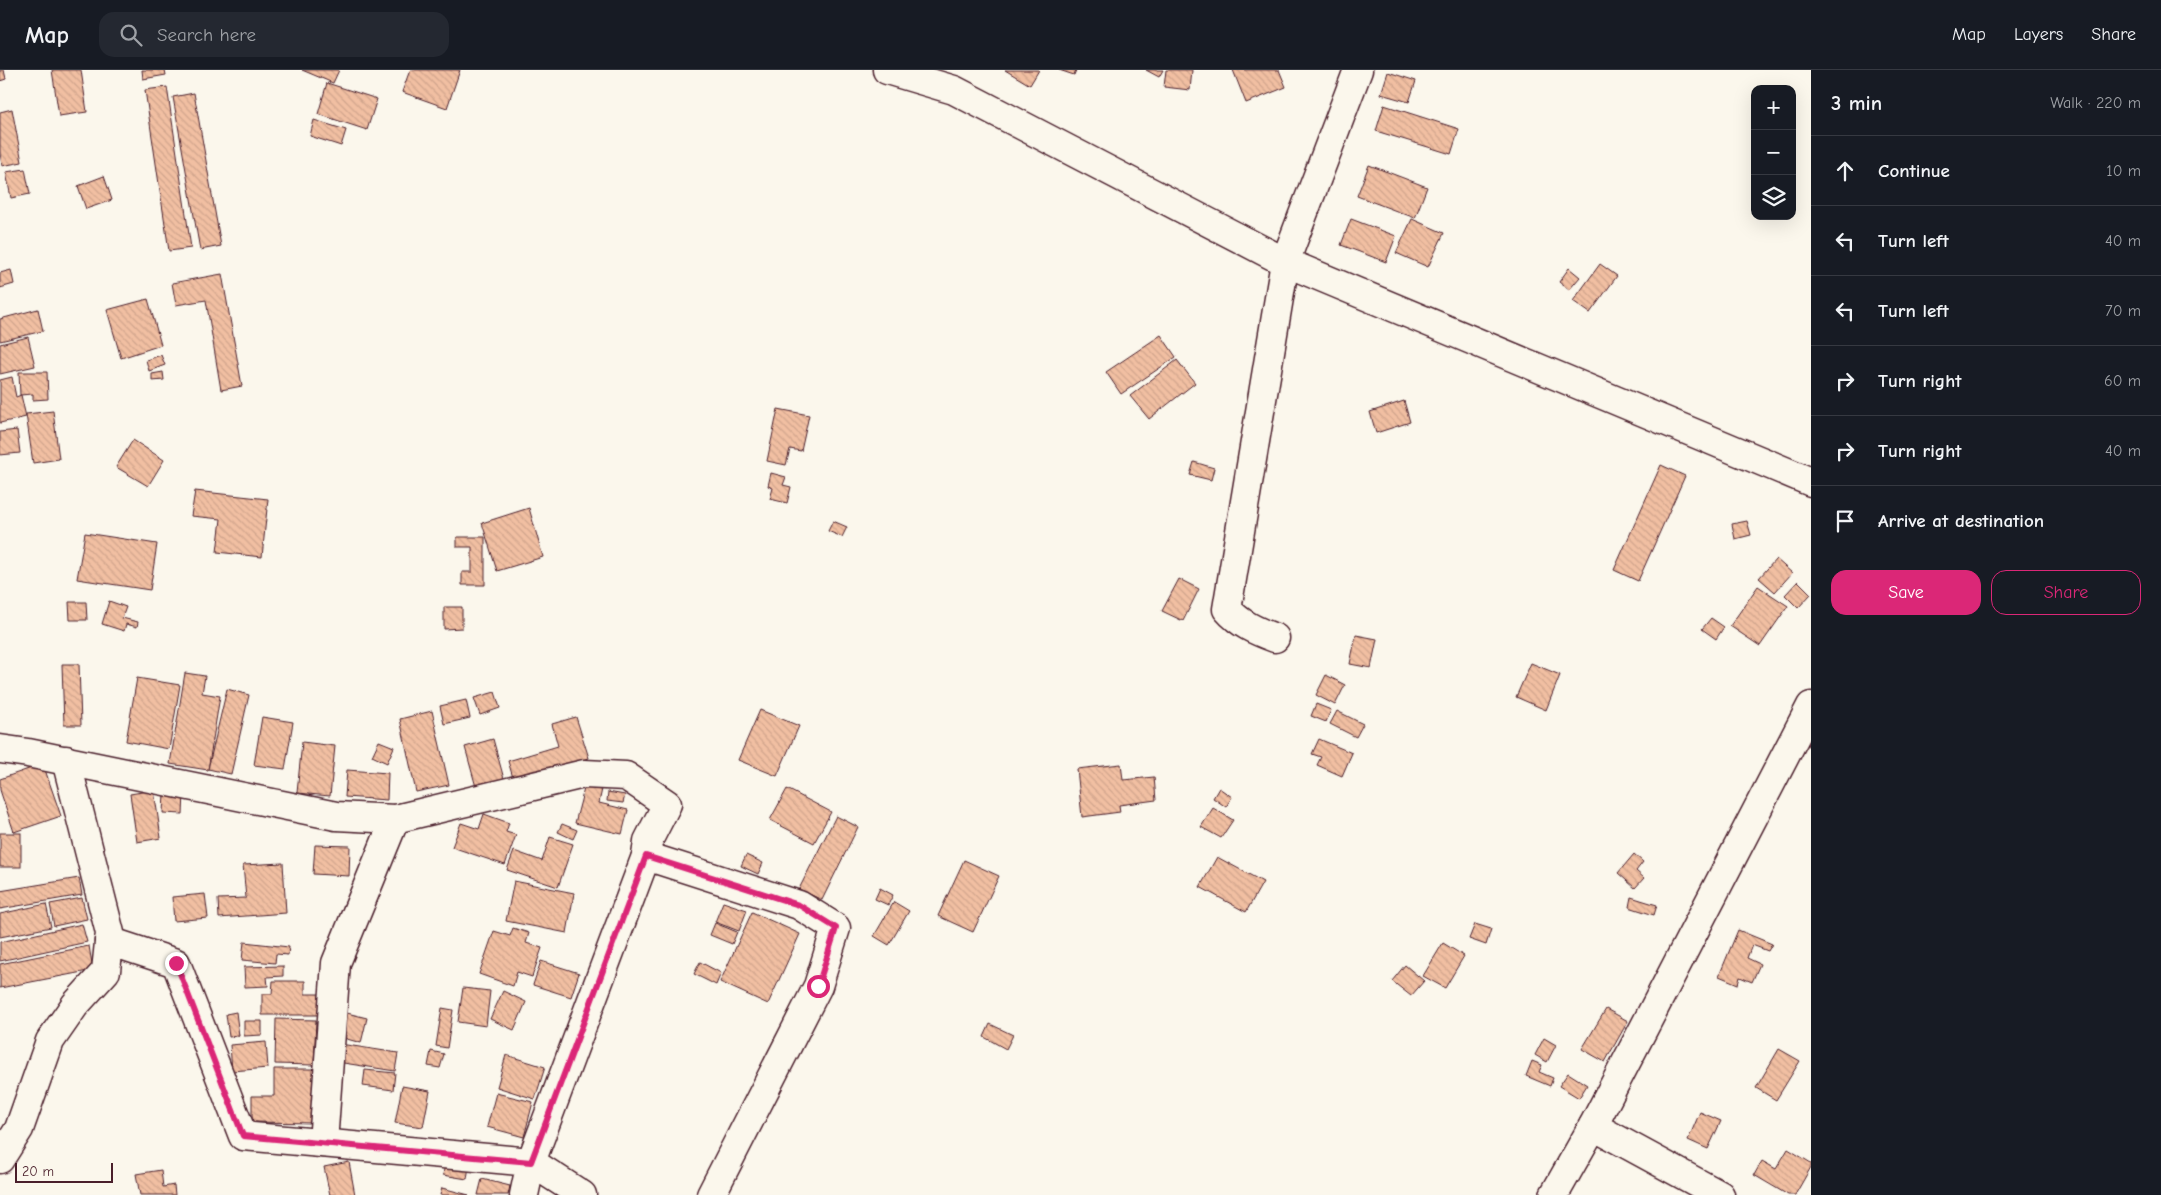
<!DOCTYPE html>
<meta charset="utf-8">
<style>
body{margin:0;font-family:"Comic Neue",sans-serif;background:#242831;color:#f1f3f6}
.controls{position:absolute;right:15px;top:15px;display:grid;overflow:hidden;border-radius:10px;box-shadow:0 5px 20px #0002}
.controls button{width:45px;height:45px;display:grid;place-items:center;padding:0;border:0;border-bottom:1px solid #363941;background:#171b24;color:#f1f3f6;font:25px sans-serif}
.scale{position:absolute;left:15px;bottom:12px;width:98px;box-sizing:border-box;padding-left:5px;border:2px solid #4a1f2b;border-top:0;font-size:14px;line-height:18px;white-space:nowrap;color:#4a1f2b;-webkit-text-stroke:4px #fbf7ec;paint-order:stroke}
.stop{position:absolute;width:15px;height:15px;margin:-11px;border:4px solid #db2777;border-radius:50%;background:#fff}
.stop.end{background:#db2777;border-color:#fff;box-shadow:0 1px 5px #0008}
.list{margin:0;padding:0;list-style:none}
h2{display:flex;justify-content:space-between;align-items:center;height:65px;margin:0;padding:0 20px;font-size:21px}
h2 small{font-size:16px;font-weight:400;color:#9ea1a6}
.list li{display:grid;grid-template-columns:32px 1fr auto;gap:15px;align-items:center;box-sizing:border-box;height:70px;padding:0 20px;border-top:1px solid #363941}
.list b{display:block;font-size:19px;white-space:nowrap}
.list em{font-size:16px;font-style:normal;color:#9ea1a6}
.actions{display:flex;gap:10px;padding:15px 20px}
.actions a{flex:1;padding:11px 0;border:1px solid #db2777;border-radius:15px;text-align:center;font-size:18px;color:#db2777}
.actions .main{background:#db2777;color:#fff}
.icon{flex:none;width:28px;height:28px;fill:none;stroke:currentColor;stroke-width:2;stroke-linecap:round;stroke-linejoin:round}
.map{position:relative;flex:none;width:1811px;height:1125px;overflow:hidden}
header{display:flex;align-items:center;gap:30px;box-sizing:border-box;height:70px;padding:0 25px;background:#171b24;border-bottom:1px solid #363941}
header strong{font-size:24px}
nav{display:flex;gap:28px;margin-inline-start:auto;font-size:18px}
.search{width:350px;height:45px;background:#242831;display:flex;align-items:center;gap:12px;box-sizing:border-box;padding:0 18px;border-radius:15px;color:#9ea1a6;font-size:19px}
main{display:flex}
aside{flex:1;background:#171b24}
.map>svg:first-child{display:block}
.building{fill:url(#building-back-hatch);stroke:#4a1f2b}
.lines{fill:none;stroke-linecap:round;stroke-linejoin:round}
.minor-casing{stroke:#4a1f2b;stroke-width:31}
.minor{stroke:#fbf7ec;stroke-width:28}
.route{stroke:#db2777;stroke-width:6}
</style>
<header>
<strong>Map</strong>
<div class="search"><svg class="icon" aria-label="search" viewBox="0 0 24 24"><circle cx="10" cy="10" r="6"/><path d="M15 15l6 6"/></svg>Search here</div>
<nav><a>Map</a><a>Layers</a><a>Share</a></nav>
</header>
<main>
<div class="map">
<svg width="1811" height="1125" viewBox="0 0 1811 1125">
<defs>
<pattern id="building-back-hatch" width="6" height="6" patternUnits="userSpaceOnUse" patternTransform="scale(1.25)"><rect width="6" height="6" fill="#f1bfa2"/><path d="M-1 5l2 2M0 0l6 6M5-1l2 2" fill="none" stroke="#d0a48c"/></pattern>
</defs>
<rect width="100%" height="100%" fill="#fbf7ec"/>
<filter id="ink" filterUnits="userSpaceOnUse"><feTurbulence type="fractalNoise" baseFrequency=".02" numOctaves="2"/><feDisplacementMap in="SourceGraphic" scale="10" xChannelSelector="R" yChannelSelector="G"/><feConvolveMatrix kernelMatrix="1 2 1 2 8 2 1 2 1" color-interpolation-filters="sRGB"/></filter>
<g filter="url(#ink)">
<g class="building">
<polygon points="0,0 4,0 6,9 0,11"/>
<polygon points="52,0 81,0 87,42 59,46"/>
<polygon points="142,0 165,0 166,5 143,9"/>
<polygon points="302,0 339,0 333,13"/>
<polygon points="410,0 460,0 447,38 402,22"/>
<polygon points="1005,0 1039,0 1030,15"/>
<polygon points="1059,0 1076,0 1074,5"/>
<polygon points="1146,0 1163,0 1159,7"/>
<polygon points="1166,0 1192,0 1190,20 1164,17"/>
<polygon points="1233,0 1279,0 1286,17 1246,33"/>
<polygon points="1388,2 1416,11 1409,32 1381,24"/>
<polygon points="327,13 377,29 367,60 318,44"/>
<polygon points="167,17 191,178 169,181 145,20"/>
<polygon points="194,23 221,176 200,180 173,27"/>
<polygon points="1384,35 1459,59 1451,84 1376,61"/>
<polygon points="12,39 22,92 2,96 0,83 0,42"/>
<polygon points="314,50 346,60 341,76 310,66"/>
<polygon points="1369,95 1427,117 1415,148 1357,126"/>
<polygon points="25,99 30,124 11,128 6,102"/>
<polygon points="104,106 112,130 86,139 78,116"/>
<polygon points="1351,149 1396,166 1386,192 1341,175"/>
<polygon points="1412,149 1444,163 1428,197 1396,183"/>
<polygon points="1600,194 1617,206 1590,243 1573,231"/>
<polygon points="1569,198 1580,207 1569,220 1559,212"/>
<polygon points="11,200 14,214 0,218 0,203"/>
<polygon points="222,204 242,316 221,320 206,230 176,235 172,213"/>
<polygon points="148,229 161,275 121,288 107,240"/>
<polygon points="38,239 43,261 0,271 0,249"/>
<polygon points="1161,265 1176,287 1121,324 1106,302"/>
<polygon points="28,267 35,296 0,304 0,274"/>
<polygon points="161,285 165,295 149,301 146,290"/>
<polygon points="1177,290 1195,313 1149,349 1130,326"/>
<polygon points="19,302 47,302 48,329 33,330 33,324 20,325"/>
<polygon points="163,302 164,310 152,311 152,304"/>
<polygon points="12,307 16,327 21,325 26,347 0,353 0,310"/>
<polygon points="1404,331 1410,352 1376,363 1370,342"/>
<polygon points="778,339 809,345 801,381 790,379 786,395 767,391"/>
<polygon points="53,341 59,389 33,393 26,344"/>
<polygon points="17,360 20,383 0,385 0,362"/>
<polygon points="133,370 164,390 148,416 116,397"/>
<polygon points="1194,392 1214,398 1211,410 1190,405"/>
<polygon points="1661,395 1685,406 1638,511 1614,500"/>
<polygon points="771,403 786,407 783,415 791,417 787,433 770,429 773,418 768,416"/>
<polygon points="195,421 268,429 262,487 217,482 221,449 191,446"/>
<polygon points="529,438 543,487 497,501 482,453"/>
<polygon points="833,451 847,457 842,467 828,461"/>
<polygon points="1747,451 1751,465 1735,469 1732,454"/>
<polygon points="85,463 157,474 150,520 77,509"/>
<polygon points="457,467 485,467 485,515 462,515 462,502 472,502 472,477 457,477"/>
<polygon points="1776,489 1792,503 1775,522 1759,508"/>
<polygon points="1179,509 1199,519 1183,551 1162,541"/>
<polygon points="1798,511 1811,524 1798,538 1785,525"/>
<polygon points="1758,516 1788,536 1760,576 1730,556"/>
<polygon points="109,531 126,537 122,548 138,552 137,557 126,554 124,561 102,554"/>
<polygon points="69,532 86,532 87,550 70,550"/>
<polygon points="444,537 462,537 462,558 444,559"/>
<polygon points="1711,548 1724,557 1716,569 1702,559"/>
<polygon points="1356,565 1377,569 1371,598 1350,594"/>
<polygon points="1531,593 1560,605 1546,640 1516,627"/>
<polygon points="62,594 79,594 81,655 64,655"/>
<polygon points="185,603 205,606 202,623 220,626 208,700 170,694"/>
<polygon points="1326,605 1345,615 1335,635 1316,625"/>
<polygon points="137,608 180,615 169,679 126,671"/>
<polygon points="227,619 249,625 231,704 208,699"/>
<polygon points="495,622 500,638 480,645 474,628"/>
<polygon points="466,630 470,648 444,654 440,636"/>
<polygon points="1316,634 1331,640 1326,652 1311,646"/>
<polygon points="760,640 799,656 777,706 738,690"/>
<polygon points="432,641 449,715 416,722 400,649"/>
<polygon points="1337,641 1363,654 1356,667 1330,654"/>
<polygon points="262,647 293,652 285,699 254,695"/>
<polygon points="576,647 589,688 514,711 508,691 558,676 552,654"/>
<polygon points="493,669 504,709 476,717 465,677"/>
<polygon points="1319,669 1352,683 1342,706 1317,695 1321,687 1312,684"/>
<polygon points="379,671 394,677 387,693 372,686"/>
<polygon points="302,672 335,676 330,726 297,723"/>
<polygon points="43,694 61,746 14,762 0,720 0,709"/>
<polygon points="1121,694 1123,710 1154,707 1156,730 1119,735 1120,742 1082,747 1077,699"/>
<polygon points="347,700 388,703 387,730 345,727"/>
<polygon points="585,715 602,719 599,733 628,740 622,764 575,753"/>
<polygon points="1219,718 1232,727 1226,737 1213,728"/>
<polygon points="787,719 831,742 814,773 770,750"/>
<polygon points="154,720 161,768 137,772 130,724"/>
<polygon points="608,722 625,725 623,733 607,731"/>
<polygon points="164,723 184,723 183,744 163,743"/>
<polygon points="1213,738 1233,750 1221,768 1201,757"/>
<polygon points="484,744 509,753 506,762 516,765 505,795 452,777 461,753 479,759"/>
<polygon points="836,746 858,757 822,830 799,819"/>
<polygon points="562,754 577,760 573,769 558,762"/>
<rect x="0" y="763" width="21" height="34"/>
<polygon points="550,767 573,774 558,817 507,800 514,781 542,791"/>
<polygon points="315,775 350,776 349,806 313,804"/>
<polygon points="1634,784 1643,792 1636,801 1644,808 1635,818 1618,803"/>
<polygon points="746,785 763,793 758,804 741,796"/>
<polygon points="1217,787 1263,812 1246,842 1200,817"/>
<polygon points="964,790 999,806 973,862 938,846"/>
<polygon points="283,793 286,843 219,848 218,829 246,828 243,795"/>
<polygon points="79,808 82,825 0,839 0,821"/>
<polygon points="514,811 574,823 567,863 506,851"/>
<polygon points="880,818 893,825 888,835 875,829"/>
<polygon points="205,824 208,848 174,851 172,827"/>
<polygon points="1631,827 1657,835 1654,845 1629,837"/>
<polygon points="82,828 87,849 54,856 50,834"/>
<polygon points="723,832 747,840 739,861 715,852"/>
<polygon points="894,832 909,841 889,875 874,866"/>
<polygon points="46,834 51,857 0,867 0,844"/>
<polygon points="752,842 800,864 768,934 720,912"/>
<polygon points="715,853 737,862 732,874 710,865"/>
<polygon points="82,854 87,872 0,891 0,872"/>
<polygon points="1475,854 1491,859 1486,875 1469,869"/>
<polygon points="513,858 529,863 526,873 542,878 532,907 517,902 513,916 479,904 494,861 510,866"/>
<polygon points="1738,860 1772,874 1768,881 1752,875 1747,888 1760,894 1752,912 1740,907 1738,914 1719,906"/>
<polygon points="244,872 289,877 288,885 276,884 275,893 242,890"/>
<polygon points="1443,873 1464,886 1445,918 1423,906"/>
<polygon points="89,876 93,900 0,918 0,894"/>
<polygon points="541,891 579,903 571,927 533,915"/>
<polygon points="700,892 721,903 716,915 694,904"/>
<polygon points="1405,895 1424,911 1411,926 1392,911"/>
<polygon points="283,896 283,906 267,907 268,916 245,917 244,897"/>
<polygon points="273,911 305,911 305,924 323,924 322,945 262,945 262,924 272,924"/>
<polygon points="463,918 490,921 486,956 458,952"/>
<polygon points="503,921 526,932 514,960 490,949"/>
<polygon points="442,938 453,940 447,978 436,976"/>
<polygon points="1606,939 1628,951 1605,992 1582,979"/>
<polygon points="236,942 239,966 229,967 226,944"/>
<polygon points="347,943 367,948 361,973 340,967"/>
<polygon points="276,949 316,950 314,995 275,994"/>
<polygon points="244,951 262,951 262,965 244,966"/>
<polygon points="990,954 1013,965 1006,979 984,967"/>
<polygon points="1544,968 1556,975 1547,992 1535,985"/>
<polygon points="266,972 268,998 232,1001 230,975"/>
<polygon points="340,974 398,983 395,1001 337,992"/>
<polygon points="1779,979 1800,991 1776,1030 1756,1018"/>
<polygon points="431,981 444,984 440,998 428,996"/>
<polygon points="506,985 545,997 535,1029 497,1017"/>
<polygon points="1532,991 1542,995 1539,1002 1553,1008 1550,1016 1526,1006"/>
<polygon points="274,999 315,999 313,1053 252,1052 252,1026 274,1026"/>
<polygon points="365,1000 395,1003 393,1020 363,1016"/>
<polygon points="1568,1003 1587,1015 1579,1028 1559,1016"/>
<polygon points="402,1016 430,1021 423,1057 395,1053"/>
<polygon points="496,1023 533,1032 524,1067 487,1057"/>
<polygon points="1700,1042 1721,1051 1708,1079 1688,1070"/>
<polygon points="1788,1079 1811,1093 1811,1097 1795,1125 1788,1125 1754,1105 1762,1091 1776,1099"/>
<polygon points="446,1087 470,1090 467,1109 443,1105"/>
<polygon points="349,1092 355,1125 330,1125 324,1097"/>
<polygon points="161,1100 163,1117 174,1115 175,1125 140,1125 136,1104"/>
<polygon points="482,1109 510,1116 508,1125 478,1125"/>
<polygon points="442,1118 469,1125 440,1125"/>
</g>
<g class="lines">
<g class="minor-casing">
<g id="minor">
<polyline points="887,0 954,20 1285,192 1811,412"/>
<path d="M1275 568C1256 561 1240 554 1227 539L1285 192 1358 0"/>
<polyline points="0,679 28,683 336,746 395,749 584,704 626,706 667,734 648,771 646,786 531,1092 582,1125"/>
<polyline points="646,786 799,835 836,858 818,916 711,1125"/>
<polyline points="109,871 176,893 243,1066 531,1092 524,1125"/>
<polyline points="1593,1056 1811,636"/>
<polyline points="323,1073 336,893 395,749"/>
<polyline points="0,1089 19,1059 50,971 75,935 106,901 110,863 66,690"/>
<polyline points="1554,1125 1593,1056 1720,1125"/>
</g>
</g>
<use href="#minor" class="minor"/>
</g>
</g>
<g class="lines" filter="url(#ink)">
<polyline class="route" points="176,893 243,1066 531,1092 646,786 799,835 836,858 818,916"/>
</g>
</svg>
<div class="controls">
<button>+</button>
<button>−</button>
<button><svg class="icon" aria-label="layers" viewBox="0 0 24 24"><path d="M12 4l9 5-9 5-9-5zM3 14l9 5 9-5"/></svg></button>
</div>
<div class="scale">20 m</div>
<div class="stop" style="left:818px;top:916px"></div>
<div class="stop end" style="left:176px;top:893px"></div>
</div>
<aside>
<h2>3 min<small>Walk · 220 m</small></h2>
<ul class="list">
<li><svg class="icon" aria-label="ahead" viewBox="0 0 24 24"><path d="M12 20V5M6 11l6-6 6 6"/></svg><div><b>Continue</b></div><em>10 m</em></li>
<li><svg class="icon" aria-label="left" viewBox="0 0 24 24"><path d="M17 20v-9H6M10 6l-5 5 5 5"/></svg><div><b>Turn left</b></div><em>40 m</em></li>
<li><svg class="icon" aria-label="left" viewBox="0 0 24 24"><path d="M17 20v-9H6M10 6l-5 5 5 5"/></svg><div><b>Turn left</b></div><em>70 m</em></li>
<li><svg class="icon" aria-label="right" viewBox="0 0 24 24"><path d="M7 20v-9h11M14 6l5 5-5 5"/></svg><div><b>Turn right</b></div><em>60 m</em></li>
<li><svg class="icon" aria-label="right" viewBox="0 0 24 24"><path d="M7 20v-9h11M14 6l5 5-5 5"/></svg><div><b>Turn right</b></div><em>40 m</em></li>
<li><svg class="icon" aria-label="arrive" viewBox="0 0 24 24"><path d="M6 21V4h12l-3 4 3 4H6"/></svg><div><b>Arrive at destination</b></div></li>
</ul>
<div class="actions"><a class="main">Save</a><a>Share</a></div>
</aside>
</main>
